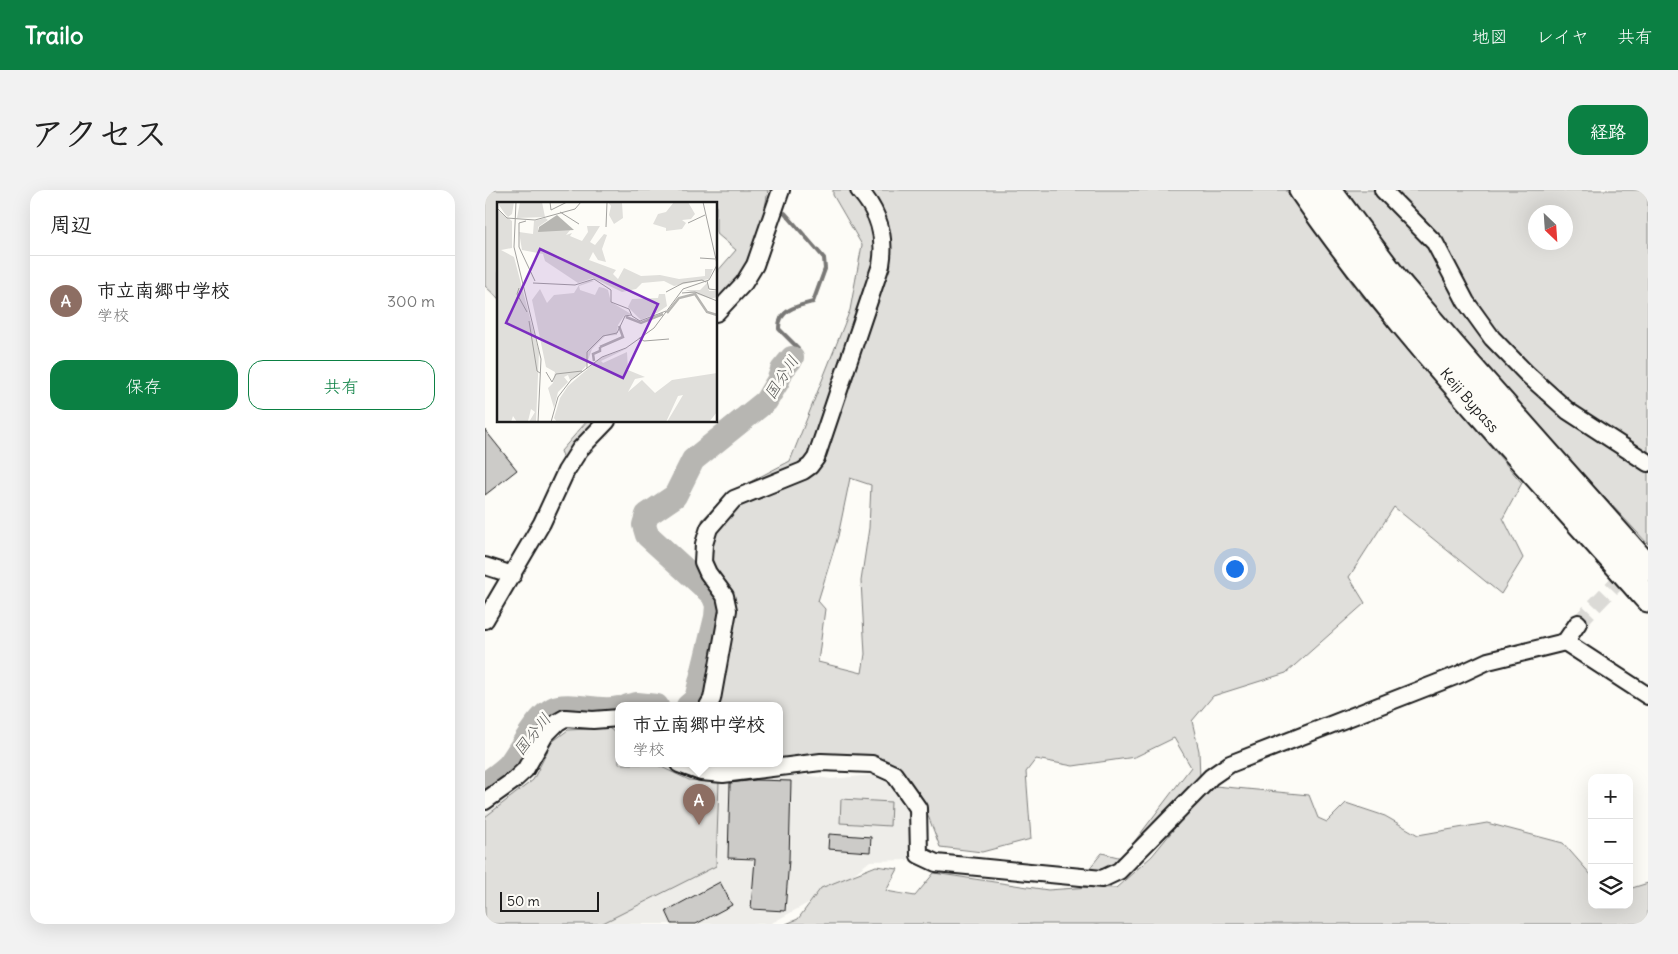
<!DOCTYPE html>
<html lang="ja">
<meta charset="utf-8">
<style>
body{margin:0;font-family:Delius,"Klee One",sans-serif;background:#f2f2f2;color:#222}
.controls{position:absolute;right:15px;bottom:15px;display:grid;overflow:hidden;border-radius:10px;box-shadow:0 5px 20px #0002}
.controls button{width:45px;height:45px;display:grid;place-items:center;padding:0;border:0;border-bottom:1px solid #e0e0e0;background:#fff;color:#222;font:25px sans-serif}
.compass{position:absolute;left:1043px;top:15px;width:45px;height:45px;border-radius:50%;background:#fff;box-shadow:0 5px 20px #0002;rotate:155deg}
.scale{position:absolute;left:15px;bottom:12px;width:99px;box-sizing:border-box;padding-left:5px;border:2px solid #1c1c1c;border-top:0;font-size:14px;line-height:18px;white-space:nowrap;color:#1c1c1c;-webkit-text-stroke:4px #fdfcf7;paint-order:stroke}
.you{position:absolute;left:749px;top:378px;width:18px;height:18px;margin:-12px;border:4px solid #fff;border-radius:50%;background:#1a73e8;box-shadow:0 0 0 8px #1a73e833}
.badge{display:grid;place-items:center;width:32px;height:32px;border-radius:50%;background:#0b8043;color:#fff;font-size:16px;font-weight:700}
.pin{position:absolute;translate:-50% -41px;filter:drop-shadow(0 1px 2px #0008)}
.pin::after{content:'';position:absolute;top:26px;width:18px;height:15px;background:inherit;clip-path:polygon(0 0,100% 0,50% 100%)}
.popup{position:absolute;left:130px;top:512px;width:168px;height:65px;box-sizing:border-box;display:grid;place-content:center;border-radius:10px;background:#fff;filter:drop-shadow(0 1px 4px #0005);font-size:16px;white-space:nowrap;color:#767676}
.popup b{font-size:19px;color:#222}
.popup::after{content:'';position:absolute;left:50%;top:100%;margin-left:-10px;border:10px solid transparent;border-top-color:#fff}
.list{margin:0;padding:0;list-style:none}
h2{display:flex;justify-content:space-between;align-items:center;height:65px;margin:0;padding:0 20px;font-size:21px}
h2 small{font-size:16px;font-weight:400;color:#767676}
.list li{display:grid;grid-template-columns:32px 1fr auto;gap:15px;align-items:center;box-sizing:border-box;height:90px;padding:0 20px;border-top:1px solid #e0e0e0}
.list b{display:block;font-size:19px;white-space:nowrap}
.list p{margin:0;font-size:16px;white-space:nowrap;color:#767676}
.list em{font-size:16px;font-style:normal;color:#767676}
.actions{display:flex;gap:10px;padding:15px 20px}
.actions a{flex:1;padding:11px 0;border:1px solid #0b8043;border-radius:15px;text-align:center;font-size:18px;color:#0b8043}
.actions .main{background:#0b8043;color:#fff}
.icon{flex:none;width:28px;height:28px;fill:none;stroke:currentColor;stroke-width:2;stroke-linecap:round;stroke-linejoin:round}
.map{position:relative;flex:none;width:1163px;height:734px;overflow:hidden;border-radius:15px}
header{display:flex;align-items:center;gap:30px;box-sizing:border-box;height:70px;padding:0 25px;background:#0b8043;color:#fff}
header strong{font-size:24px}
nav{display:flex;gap:28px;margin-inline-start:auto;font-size:18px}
.intro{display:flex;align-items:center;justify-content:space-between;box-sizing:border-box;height:120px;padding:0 30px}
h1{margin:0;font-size:35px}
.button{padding:12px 22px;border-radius:15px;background:#0b8043;color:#fff;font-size:18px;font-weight:700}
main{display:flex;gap:30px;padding:0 30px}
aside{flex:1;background:#fff;border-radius:15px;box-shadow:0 5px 20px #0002}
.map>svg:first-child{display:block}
.built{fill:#eeede9}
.green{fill:#e0dfdb;stroke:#7e7e7c;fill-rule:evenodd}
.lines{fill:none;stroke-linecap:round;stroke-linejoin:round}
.stream{stroke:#797876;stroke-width:4}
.river{stroke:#b7b6b2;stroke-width:24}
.building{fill:#cccbc8;stroke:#1c1c1c}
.minor-tunnel{stroke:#dbdad6;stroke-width:16;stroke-dasharray:16 8;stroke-linecap:butt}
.minor-casing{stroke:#1c1c1c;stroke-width:20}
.highway-casing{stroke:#1c1c1c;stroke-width:29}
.minor{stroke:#fdfcf7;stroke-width:16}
.highway{stroke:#fdfcf7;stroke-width:25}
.labels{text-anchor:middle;stroke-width:5;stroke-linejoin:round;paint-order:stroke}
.street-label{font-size:15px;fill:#1c1c1c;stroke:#fdfcf7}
.water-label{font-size:16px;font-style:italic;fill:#5a5a58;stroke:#fdfcf7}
.inset-river{fill:none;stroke:#b7b6b2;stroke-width:2.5}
.inset-road{fill:none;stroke:#a3a29f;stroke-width:1}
.view{fill:#7b2cbf;fill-opacity:0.15;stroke:#7b2cbf;stroke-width:2.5}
.inset-edge{fill:none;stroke:#1c1c1c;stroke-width:2.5}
</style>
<header>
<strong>Trailo</strong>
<nav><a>地図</a><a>レイヤ</a><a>共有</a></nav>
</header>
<div class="intro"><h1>アクセス</h1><a class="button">経路</a></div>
<main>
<aside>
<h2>周辺<small></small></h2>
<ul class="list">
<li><span class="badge" style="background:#8d6e63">A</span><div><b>市立南郷中学校</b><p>学校</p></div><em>300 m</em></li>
</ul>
<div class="actions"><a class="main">保存</a><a>共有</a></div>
</aside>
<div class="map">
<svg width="1163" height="734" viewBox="0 0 1163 734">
<rect width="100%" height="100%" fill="#fdfcf7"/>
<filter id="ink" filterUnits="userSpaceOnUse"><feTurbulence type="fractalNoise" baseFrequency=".02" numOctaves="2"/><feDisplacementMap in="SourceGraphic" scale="10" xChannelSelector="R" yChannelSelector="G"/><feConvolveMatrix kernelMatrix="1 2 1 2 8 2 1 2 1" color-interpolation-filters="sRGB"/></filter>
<g filter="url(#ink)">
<polygon class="built" points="124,538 134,545 134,574 184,574 208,584 293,581 346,589 397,584 404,587 428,617 429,646 423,670 385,671 354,696 285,734 0,734 0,624 48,590 67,552 83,540"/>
<g class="green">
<polygon points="0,0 283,0 276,42 263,76 231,112 231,83 251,60 231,43 231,14 14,14 14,109 0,96"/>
<path d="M348 0H801L872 100 1037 293 1018 328 1038 368 1016 404 909 317 864 387 880 413 801 483 728 506 707 531 714 561 715 589 632 678 613 684 603 680 617 663 637 668 706 577 689 548 650 567 588 576 551 569 541 582 546 649 497 662 455 657 434 602 390 569 294 570V516H226L248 412 228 378 217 330 242 304 305 271 365 120 377 55 348 5ZM365 288 386 295 384 338 376 391 380 464 377 483 333 472 340 419 333 411 353 346Z"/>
<path d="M861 0H1163V354L1026 207 900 55ZM1050 22H1080V52H1050Z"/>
<polygon points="102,231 116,231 79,269 76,261"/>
<polygon points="124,538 134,546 134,574 170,574 204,590 234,592 231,676 116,734 0,734 0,627 48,590 67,552 83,540"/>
<polygon points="730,596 824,605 833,628 842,632 861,613 900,626 933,645 1002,633 1078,653 1107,686 1107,715 1144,715 1144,699 1163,693 1163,734 301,734 313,729 336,698 391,676 413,679 401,701 430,706 449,683 563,700 605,697 631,698 667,666 712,611"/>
<polygon points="356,609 406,612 405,636 355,633"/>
</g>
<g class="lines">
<g class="stream">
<polyline points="286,0 287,1"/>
<path d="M300 23 339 68 340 79 328 112C312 116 293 120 294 139L313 158V164L307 168"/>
</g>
<g class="river">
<polyline points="143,516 152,514 172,516"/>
<polyline points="203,516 211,509 231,427 232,415 228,405 162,345 159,335 162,325 190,306 208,270 281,211 293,191 297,180 307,168"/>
<path d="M0 594C8 588 17 582 24 575 35 561 55 520 73 517 93 513 114 523 134 518"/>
</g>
</g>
<g class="building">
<polygon points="0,240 32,280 0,305"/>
<polygon points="271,590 306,591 304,670 300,721 266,719 270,669 243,668 245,593"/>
<polygon points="344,644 386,647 385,662 343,659"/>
<polygon points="235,692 247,715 211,734 187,734 181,721"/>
</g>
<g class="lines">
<polyline class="minor-tunnel" points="1093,433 1147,377"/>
<g class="minor-casing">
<g id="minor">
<polyline points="898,0 950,53 981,112 1007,148 1042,184 1083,221 1163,273"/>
<polyline points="231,123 259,93 270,75 296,0"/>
<polyline points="0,376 28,385"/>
<polyline points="0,430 57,333 81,281 95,259 122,231"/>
<polyline points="1080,452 1163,506"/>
<path d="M223 516 227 509 243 420 240 406 223 383 218 372 219 354 224 338 249 309 318 281 325 276 331 268 396 75C401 46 394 22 374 0"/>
<polyline points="194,574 216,582 238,584 336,572 387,574 409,584 433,618 434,665 451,673 617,689 634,681 726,587 745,574 973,485 1003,471 1080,452 1093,433"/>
<polyline points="0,611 28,591 40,580 60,545 73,532 80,528 108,530 134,528"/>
</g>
</g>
<g class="highway-casing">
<g id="highway">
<path id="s1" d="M817 0C918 147 1045 276 1163 409"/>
<polyline points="843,0 912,92 985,177 1163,378"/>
</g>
</g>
<use href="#minor" class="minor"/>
<use href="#highway" class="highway"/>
</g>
</g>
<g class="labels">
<g class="street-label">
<text dy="5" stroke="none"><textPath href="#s1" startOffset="269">Keiji Bypass</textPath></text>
</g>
<g class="water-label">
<text transform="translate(296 187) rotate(-57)" y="6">国分川</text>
<text transform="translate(47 544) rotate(-51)" y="6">国分川</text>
</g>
</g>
<g transform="translate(12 12)">
<rect width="220" height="220" fill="#fdfcf7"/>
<path d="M0 0H17L15 12 11 15 8 12ZM23 0H45L48 15 20 16ZM111 0 125 1 126 16 117 22 112 13 114 4ZM177 0H191L198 12 194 17 185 18 189 21 185 27 169 29V26L156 22 161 12 169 10ZM0 7 15 19V46L4 48 17 55 42 150 39 220H32L38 210 34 207 31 219 20 220 16 214 14 220H0ZM48 16 51 18 41 25V28L74 27 69 33 75 31 73 34 85 39 91 30 90 24H103L93 40 98 43 107 32 110 33 105 47 109 60 101 58 96 50 92 58 119 68 116 72 121 77 127 66 144 74 163 73 182 77 208 74V67H216L212 77 177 84 167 79 145 81 139 87 125 90 96 76 81 81 48 59 46 52 25 48 22 30 36 32 37 19ZM94 78 97 79 82 84 83 88 98 93 102 85 107 86 111 88 114 100 134 112 127 114 121 123 120 133 108 134 95 147 89 164 80 174 73 178 71 173 67 175 71 180 61 190 57 206 51 186 56 181 58 170 49 165 35 98 43 87 50 101 57 93 77 91 82 83ZM210 81 212 89H220V95L214 97 188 88H203ZM162 92H168L170 104 160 111 144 118 131 105 135 97 161 96ZM131 146 104 159 106 161 130 150 131 168 148 175 138 177 131 190 145 178 158 191 175 178 220 171V210L212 220H170L186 193 181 194 169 220H60L57 216 63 196 71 184 103 156Z" fill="#e0dfdb"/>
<path d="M60 13 77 28 41 30 42 25Z" fill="#b7b6b2"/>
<path class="inset-river" d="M170 111 182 96 198 92 210 110 220 113M129 115 144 121 166 112M103 145 126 135 122 124M97 159 96 152 103 149V145"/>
<path class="inset-road" d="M19 0 17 45 44 157 41 220M53 0 54 8 70 0M206 0 220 62M0 6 10 16 38 18 78 7 84 0M63 10 82 22M29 19 22 21V45L38 79M191 21 208 13M109 25 110 0M203 56 218 57M210 79 212 87 220 88M36 81 78 83 97 77 114 88V100L132 107 135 114 143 119 169 109M22 86 20 92 30 110M169 90 186 81 205 78 209 80M185 91 198 90 220 99M32 119 40 169 43 171M142 136 147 139 172 137M90 166V150L106 134 120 131 128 114 134 113M49 170 55 180 59 172 85 169M54 220 61 195 74 178 105 155 129 146 157 126 186 87 212 78 220 63"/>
<path class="view" d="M43 47 161 102 126 176 9 121Z"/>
<rect width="220" height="220" class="inset-edge"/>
</g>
</svg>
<div class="controls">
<button>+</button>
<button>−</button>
<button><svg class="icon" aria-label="layers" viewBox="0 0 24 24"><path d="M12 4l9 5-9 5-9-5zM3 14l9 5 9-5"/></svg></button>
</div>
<svg class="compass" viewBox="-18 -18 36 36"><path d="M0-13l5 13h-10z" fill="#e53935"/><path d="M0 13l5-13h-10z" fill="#767676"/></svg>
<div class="scale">50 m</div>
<div class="you"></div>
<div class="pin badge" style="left:214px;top:635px;background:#8d6e63">A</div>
<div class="popup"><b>市立南郷中学校</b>学校</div>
</div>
</main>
